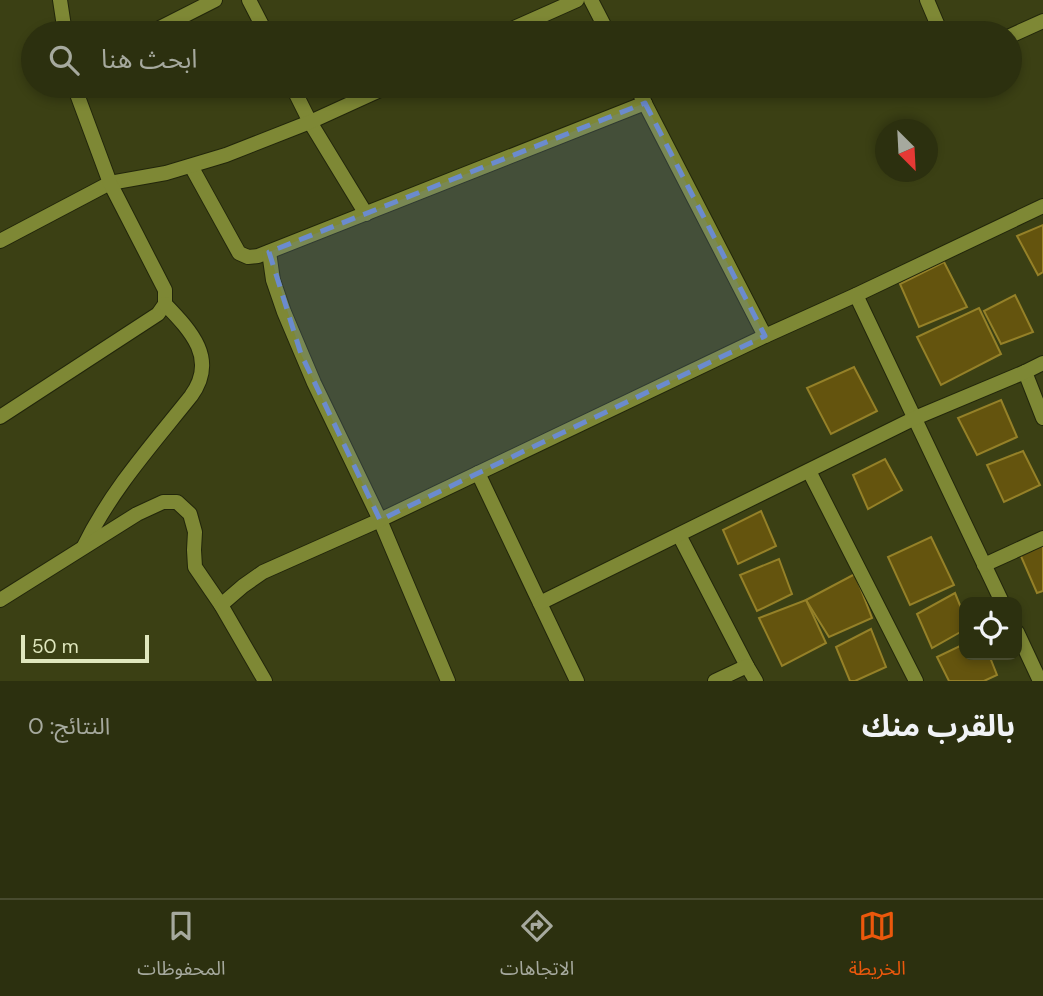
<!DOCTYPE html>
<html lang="ar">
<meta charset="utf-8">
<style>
body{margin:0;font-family:"DM Sans","Noto Sans Arabic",sans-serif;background:#383c1d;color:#f1f3f6;direction:rtl}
.controls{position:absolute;right:21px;bottom:21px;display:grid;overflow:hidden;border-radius:14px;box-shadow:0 4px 10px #0003}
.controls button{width:63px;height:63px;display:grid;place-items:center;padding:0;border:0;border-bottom:2px solid #484b2f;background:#2c300f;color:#f1f3f6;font:35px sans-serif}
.compass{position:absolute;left:875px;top:119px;width:63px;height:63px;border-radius:50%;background:#2c300f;box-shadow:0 4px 10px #0003;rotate:156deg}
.scale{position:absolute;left:21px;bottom:18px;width:128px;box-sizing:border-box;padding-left:7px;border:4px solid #e0e7be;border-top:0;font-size:19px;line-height:24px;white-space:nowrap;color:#e0e7be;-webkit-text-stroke:5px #3b4014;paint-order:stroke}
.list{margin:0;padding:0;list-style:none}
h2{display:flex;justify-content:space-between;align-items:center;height:91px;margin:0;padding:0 28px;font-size:30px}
h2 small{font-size:23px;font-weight:400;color:#a6a99e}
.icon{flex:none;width:38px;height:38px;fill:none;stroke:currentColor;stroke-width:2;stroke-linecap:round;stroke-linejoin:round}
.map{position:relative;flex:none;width:1043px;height:681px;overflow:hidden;direction:ltr}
.search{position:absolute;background:#2c300f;box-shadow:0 4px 10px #0003;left:21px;right:21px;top:21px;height:77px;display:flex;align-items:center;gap:18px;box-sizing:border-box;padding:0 24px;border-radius:38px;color:#a6a99e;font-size:26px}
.sheet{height:217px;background:#2c300f}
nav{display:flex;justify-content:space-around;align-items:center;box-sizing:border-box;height:98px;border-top:2px solid #484b2f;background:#2c300f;font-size:19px;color:#a6a99e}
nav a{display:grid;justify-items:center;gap:4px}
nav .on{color:#ea580c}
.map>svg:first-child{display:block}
.building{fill:#64540e;stroke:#958128;stroke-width:2}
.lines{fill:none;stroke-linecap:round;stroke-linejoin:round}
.street-casing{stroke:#22260b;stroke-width:16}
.street{stroke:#7e8835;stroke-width:14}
.marked{fill:#6b8bce;fill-opacity:0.2;stroke:#6b8bce;stroke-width:5;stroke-dasharray:14 9;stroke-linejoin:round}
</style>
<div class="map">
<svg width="1043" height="681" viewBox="0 0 1043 681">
<rect width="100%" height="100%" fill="#3b4014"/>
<g class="building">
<polygon points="1043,225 1043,272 1038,275 1017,236"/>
<polygon points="944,262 967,307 919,327 900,284"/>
<polygon points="1015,295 1033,332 1001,344 984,311"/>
<polygon points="979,308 1001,354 941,385 917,337"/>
<polygon points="854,367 877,411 831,434 807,388"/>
<polygon points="1001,400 1017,437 977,455 958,418"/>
<polygon points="1023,451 1040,485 1004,502 987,465"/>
<polygon points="885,459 902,490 868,509 853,475"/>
<polygon points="761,511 776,546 738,564 723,530"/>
<polygon points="931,537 954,585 910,605 888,557"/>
<polygon points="1043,544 1043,591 1037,593 1020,554"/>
<polygon points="779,559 792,594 757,611 740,575"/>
<polygon points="855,574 872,618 829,637 806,600"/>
<polygon points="955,593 964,615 964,630 932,648 917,614"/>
<polygon points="806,600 826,643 782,666 759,618"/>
<polygon points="871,629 886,667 855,681 850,681 836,647"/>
<polygon points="964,644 964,655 989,655 997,675 984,681 949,681 937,657"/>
</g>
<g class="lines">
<g class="street-casing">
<g id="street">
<polyline points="60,0 65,33"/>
<polyline points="249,0 266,33"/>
<polyline points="591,0 608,33"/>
<polyline points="927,0 941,33"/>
<polyline points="150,33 215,0"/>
<polyline points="503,33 577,0"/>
<polyline points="1010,36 1043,21"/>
<polyline points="292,86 310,122 366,214"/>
<polyline points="636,86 765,336"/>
<polyline points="191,166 239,253 248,257 258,256 645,103"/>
<polyline points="0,241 110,183 166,173 226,155 310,122 389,86"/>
<polyline points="269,252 273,280 284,312 314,383 380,520 448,681"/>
<polyline points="856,295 1002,602"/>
<polyline points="1025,372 1043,418"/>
<polyline points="0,417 158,314 165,304 165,290 110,183 74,86"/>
<polyline points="809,471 916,681"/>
<polyline points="478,473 577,681"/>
<polyline points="679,535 747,666 756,681"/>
<path d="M84 546C112 489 152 445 191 396 218 359 191 331 165 304"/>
<polyline points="984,565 1043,538"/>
<polyline points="0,600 137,514 163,502 177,502 190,514 195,532 194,550 195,567 221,605"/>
<polyline points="540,603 915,418 1025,372 1043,363"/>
<polyline points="1017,632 1040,681"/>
<polyline points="265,681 221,605 243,586 263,572 380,520 765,336 856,295 1043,206"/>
<polyline points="715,681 747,666"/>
</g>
</g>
<use href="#street" class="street"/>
</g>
<path class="marked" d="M645 103 765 336 380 520 301 354 269 252Z"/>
</svg>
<div class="controls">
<button><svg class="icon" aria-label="locate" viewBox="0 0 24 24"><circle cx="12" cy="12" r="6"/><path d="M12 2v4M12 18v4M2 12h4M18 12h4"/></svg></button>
</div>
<svg class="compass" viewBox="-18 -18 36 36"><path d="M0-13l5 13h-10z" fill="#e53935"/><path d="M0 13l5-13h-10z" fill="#a6a99e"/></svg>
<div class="scale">50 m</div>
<div class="search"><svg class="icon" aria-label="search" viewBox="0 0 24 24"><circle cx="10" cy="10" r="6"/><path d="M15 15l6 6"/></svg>ابحث هنا</div>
</div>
<section class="sheet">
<h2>بالقرب منك<small>النتائج: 0</small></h2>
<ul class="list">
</ul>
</section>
<nav>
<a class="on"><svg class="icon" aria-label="map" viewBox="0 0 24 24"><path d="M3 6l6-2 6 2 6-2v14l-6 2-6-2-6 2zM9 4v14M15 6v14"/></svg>الخريطة</a>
<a><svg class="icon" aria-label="directions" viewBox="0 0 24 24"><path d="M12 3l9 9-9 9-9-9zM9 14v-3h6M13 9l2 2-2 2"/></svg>الاتجاهات</a>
<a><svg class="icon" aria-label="saved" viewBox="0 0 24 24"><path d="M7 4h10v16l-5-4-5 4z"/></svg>المحفوظات</a>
</nav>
